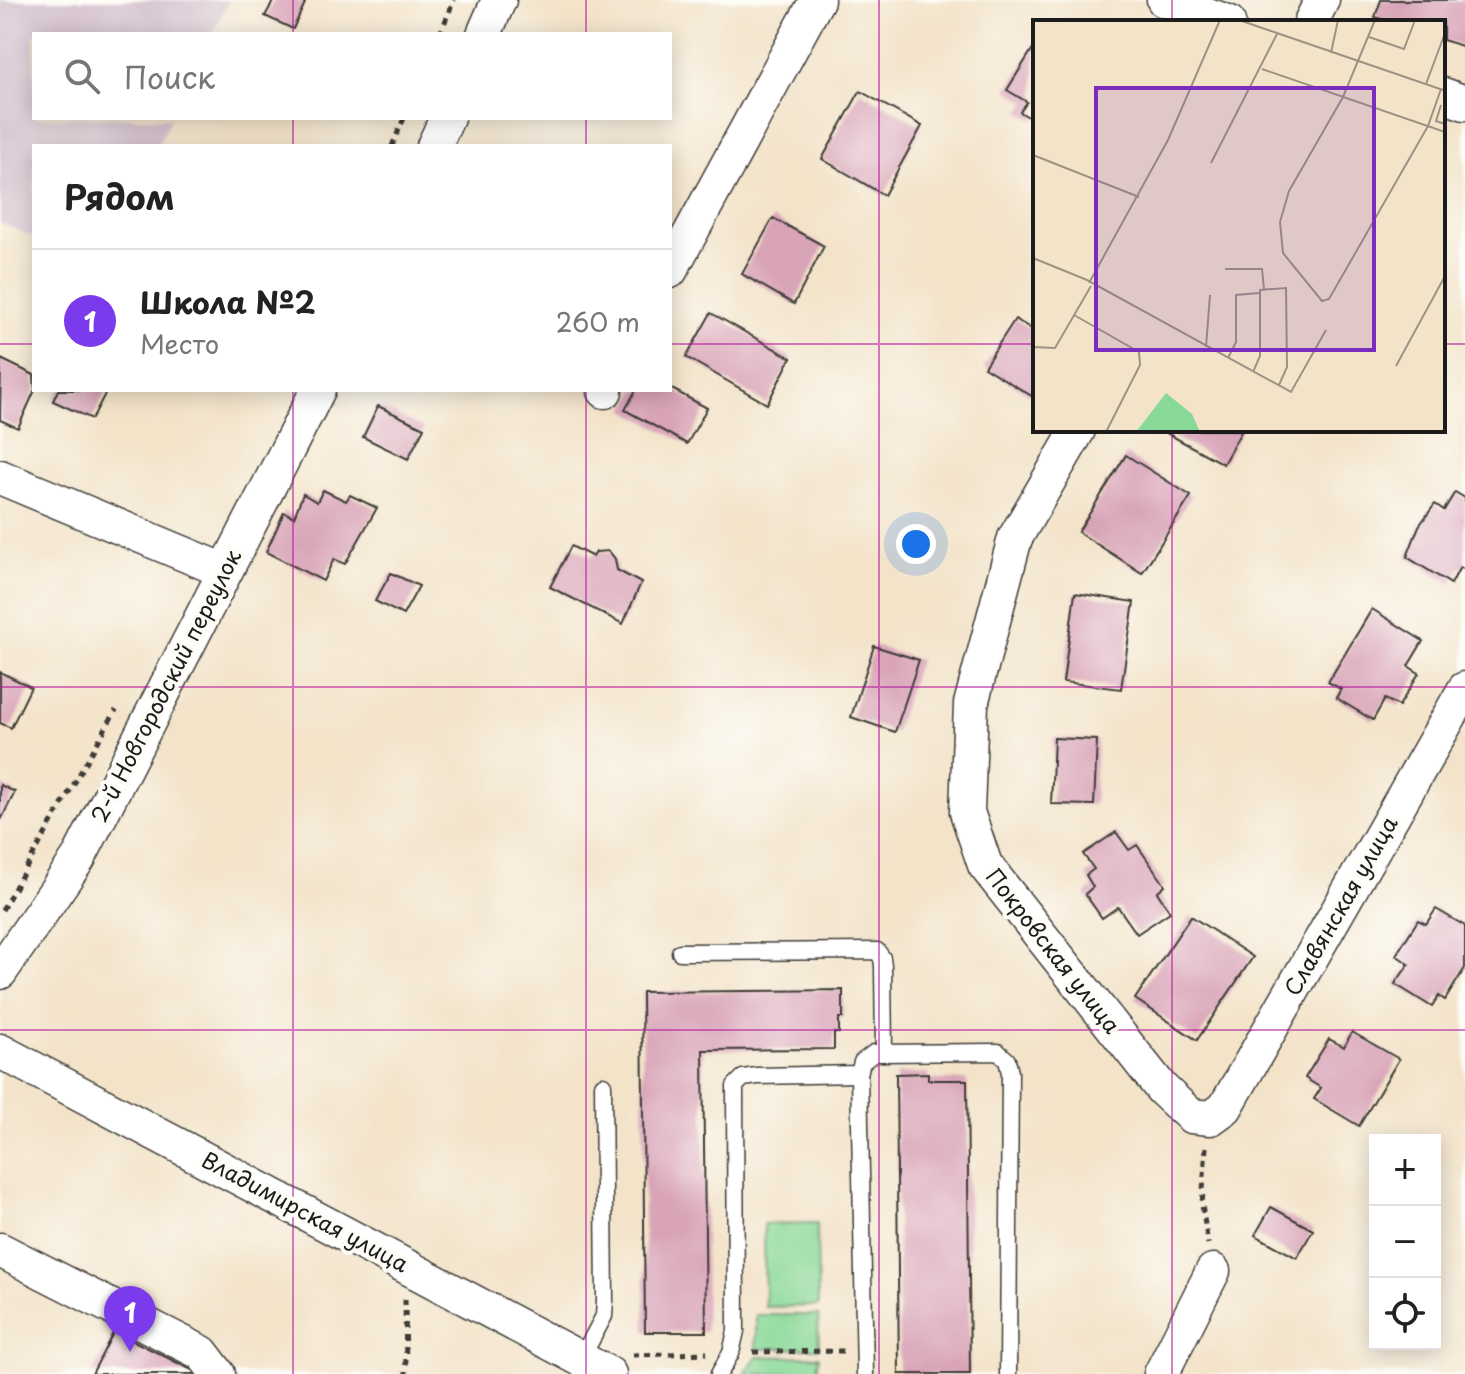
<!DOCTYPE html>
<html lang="ru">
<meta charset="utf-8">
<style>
body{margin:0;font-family:"Playpen Sans",sans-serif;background:#f2f2f2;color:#222}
.controls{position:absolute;right:24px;bottom:24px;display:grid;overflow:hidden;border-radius:0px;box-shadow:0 4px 20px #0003}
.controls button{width:72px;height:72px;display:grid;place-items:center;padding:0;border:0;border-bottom:2px solid #e0e0e0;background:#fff;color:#222;font:40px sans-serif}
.you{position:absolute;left:916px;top:544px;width:28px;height:28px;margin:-20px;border:6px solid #fff;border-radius:50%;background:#1a73e8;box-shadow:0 0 0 12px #1a73e833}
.badge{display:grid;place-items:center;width:52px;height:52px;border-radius:50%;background:#7c3aed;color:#fff;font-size:26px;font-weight:700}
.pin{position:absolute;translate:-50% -66px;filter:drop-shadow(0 2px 4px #0008)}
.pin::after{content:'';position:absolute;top:42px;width:28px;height:24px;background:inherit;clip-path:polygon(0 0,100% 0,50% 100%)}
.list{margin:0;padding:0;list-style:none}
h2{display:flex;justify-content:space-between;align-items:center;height:104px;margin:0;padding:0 32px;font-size:34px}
h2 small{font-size:26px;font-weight:400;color:#767676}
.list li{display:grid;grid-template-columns:52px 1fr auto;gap:24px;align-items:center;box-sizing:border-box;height:144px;padding:0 32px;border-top:2px solid #e0e0e0}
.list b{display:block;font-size:30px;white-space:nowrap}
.list p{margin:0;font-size:26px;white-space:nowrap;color:#767676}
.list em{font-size:26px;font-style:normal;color:#767676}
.icon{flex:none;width:44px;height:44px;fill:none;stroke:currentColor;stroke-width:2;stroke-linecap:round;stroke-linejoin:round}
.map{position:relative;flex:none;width:1465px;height:1374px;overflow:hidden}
.search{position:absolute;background:#fff;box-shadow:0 4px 20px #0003;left:32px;top:32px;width:640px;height:88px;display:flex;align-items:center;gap:20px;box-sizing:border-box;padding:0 28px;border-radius:0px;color:#767676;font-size:30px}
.panel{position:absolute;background:#fff;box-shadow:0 4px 20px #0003;left:32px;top:144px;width:640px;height:248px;border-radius:0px}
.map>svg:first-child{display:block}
.industrial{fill:#d1bdcb}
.green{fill:#88d897;stroke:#527a5a;stroke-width:2}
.building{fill:#d9a4b8}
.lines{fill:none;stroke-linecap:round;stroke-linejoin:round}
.lane-casing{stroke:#3c3a36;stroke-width:19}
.street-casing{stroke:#3c3a36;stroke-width:37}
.path{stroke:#3c3a36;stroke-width:5;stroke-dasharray:6 6;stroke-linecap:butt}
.lane{stroke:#fff;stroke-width:16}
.street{stroke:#fff;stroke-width:34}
.grid{fill:none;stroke:#b5179e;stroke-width:2;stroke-opacity:0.55}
.labels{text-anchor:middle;stroke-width:8;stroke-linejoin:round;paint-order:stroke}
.street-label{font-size:22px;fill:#1c1c1c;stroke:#fdfcf7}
.inset-road{fill:none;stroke:#9d9384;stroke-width:2}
.view{fill:#7b2cbf;fill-opacity:0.15;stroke:#7b2cbf;stroke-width:4}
.inset-edge{fill:none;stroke:#1c1c1c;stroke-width:4}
</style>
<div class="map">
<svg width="1465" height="1374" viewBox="0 0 1465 1374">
<rect width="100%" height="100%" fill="#fdfcf7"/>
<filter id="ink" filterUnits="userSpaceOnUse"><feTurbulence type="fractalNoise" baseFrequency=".0125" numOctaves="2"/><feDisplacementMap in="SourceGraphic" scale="16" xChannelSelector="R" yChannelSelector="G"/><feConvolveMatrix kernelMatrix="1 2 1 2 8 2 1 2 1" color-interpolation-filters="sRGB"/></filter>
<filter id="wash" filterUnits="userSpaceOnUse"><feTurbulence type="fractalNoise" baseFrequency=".006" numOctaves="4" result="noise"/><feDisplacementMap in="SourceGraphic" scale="32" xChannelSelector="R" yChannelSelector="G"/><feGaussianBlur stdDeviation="1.8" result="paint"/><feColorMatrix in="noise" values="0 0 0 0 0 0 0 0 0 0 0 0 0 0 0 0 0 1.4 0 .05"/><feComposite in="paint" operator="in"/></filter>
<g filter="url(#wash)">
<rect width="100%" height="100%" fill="#f3e3c9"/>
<polygon class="industrial" points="0,0 229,0 212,34 34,34 34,118 171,118 157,146 34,146 34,237 0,223"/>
<g class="green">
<polygon points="817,1223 818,1306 765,1307 764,1224"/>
<polygon points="756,1315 818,1315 819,1348 756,1349"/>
<polygon points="819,1356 817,1374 745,1374 756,1357"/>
</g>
<g id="blocks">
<g class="building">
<polygon points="274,0 298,0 305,3 293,29 265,16"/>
<polygon points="1381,0 1465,0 1465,47 1443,40 1443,22 1391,22 1375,17"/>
<polygon points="1035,45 1035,121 1020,112 1027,102 1007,90"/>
<polygon points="860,91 922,126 884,195 822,159"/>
<polygon points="773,218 824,246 794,304 742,274"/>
<polygon points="711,313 791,358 767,404 686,357"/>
<polygon points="1015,319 1035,331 1035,398 984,367"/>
<polygon points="1,359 34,375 35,390 18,428 0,420"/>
<polygon points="670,388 707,408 687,444 625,410 636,390 670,390"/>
<polygon points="58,390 107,390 92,419 53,401"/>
<polygon points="378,406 424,428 408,459 363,437"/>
<polygon points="1161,430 1242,430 1223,464"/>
<polygon points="1126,455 1191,496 1142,573 1078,532"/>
<polygon points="323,490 346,501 350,495 377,508 345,564 334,559 323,581 266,552 284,512 294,517 303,494 317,502"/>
<polygon points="1455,492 1465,498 1465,570 1460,567 1451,584 1407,557 1419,526 1435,504 1444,510"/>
<polygon points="571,546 593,557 596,552 609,551 615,559 617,570 641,583 623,624 550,587"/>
<polygon points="391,573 419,586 403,615 375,601"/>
<polygon points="1075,593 1134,602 1121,689 1063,682"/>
<polygon points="1372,609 1423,641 1408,666 1419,673 1399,706 1385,699 1373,720 1336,698 1341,689 1328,682"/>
<polygon points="874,646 919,660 895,732 851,717"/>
<polygon points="0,672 31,687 11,728 0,723"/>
<polygon points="1054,738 1097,740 1094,805 1051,804"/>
<polygon points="0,785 15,792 0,822"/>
<polygon points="1116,832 1129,850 1137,845 1165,885 1157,892 1170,912 1137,934 1118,907 1102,918 1085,894 1093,887 1086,875 1094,869 1083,854"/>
<polygon points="1436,909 1465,926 1465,968 1445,1000 1439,996 1432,1007 1395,984 1409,964 1396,955 1418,920 1426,924"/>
<polygon points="1191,916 1253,957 1197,1040 1135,999"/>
<polygon points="843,990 843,1018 839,1018 839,1033 834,1033 834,1049 703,1050 706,1332 645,1332 642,992"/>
<polygon points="1352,1032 1399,1059 1359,1126 1314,1099 1321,1088 1305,1078 1329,1039 1344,1047"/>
<polygon points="928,1073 928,1080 967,1080 970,1374 899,1374 896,1074"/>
<polygon points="1271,1207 1313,1230 1297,1258 1255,1235"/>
<polygon points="114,1331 200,1374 92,1374"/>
</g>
</g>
</g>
<g filter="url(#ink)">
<use href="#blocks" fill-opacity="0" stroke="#3c3a36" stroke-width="2"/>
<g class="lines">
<g class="lane-casing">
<g id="lane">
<polyline points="680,952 877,951 882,958 883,966 884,1053"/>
<polyline points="581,1359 604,1316 605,1300 603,1085"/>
<polyline points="719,1374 731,1353 736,1331 735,1086 743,1078 757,1076 859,1074"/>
<polyline points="865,1374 859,1074 862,1062 874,1053 998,1052 1007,1060 1010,1073 1008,1374"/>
</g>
</g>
<g class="street-casing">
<g id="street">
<polyline points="1164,0 1228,22"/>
<polyline points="1311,22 1322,0"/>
<polyline points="484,34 499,0"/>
<polyline points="1443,95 1465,103"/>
<polyline points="434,146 447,118"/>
<polyline points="670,271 817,0"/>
<polyline points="605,391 605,390"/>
<polyline points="1078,430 1015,538 971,704 967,812 985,865 1162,1089 1191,1116 1211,1118 1225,1108 1465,689"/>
<polyline points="0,477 225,571"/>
<polyline points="0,972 78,859 318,390"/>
<polyline points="0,1051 609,1374"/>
<polyline points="0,1250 202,1353 218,1374"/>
<polyline points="1161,1374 1213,1271"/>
</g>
</g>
<g class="path">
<polyline points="440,34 454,0"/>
<polyline points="392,146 404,118"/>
<polyline points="2,910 116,710"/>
<polyline points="1206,1147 1202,1205 1208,1244"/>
<polyline points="405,1299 406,1374"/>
<polyline points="753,1352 843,1351"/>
<polyline points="633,1355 707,1353"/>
</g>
<use href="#lane" class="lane"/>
<use href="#street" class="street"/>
</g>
</g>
<path class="grid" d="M293 0V34M586 0V34M879 0V1374M1172 0V22M293 118V146M586 118V146M0 344H34M670 344H1035M1443 344H1465M293 390V1374M586 390V1374M1172 430V1374M0 687H1465M0 1030H1465"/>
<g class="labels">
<g class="street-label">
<text transform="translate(166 686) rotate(-63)" y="8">2-й Новгородский переулок</text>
<text transform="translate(1341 906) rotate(-60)" y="8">Славянская улица</text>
<text transform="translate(1053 951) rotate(52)" y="8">Покровская улица</text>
<text transform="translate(305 1212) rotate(28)" y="8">Владимирская улица</text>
</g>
</g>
<g transform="translate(1033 20)">
<rect width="412" height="412" fill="#f3e3c9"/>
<path d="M133 373 159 394 167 412H103Z" fill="#88d897"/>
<path class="inset-road" d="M206 0 410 70M342 0 310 77 256 171 247 202 250 233 289 281 296 279 395 106 408 69M336 17 371 29 382 0M298 33 305 0M229 49 412 112M393 64 412 13M408 85 403 101 412 104M0 135 106 177M178 143 244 14M0 238 54 260 258 372 293 310M192 249H229L231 269M56 263 135 120 187 0M41 295 106 332 107 345 73 412M0 327 22 328 58 266M173 327 177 275M195 338 203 322V275L226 273M363 346 412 256M220 352 227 336V270L253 268 254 347 246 365"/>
<path class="view" d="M63 68H341V330H63Z"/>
<rect width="412" height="412" class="inset-edge"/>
</g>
</svg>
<div class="controls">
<button>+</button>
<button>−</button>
<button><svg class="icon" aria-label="locate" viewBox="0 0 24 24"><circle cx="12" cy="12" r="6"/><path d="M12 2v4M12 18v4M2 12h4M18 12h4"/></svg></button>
</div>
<div class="you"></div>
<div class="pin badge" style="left:130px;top:1352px">1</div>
<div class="search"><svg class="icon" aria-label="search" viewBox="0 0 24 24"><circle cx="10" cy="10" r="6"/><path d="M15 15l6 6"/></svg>Поиск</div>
<section class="panel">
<h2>Рядом<small></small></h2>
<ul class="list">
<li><span class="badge">1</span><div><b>Школа №2</b><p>Место</p></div><em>260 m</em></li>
</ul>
</section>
</div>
